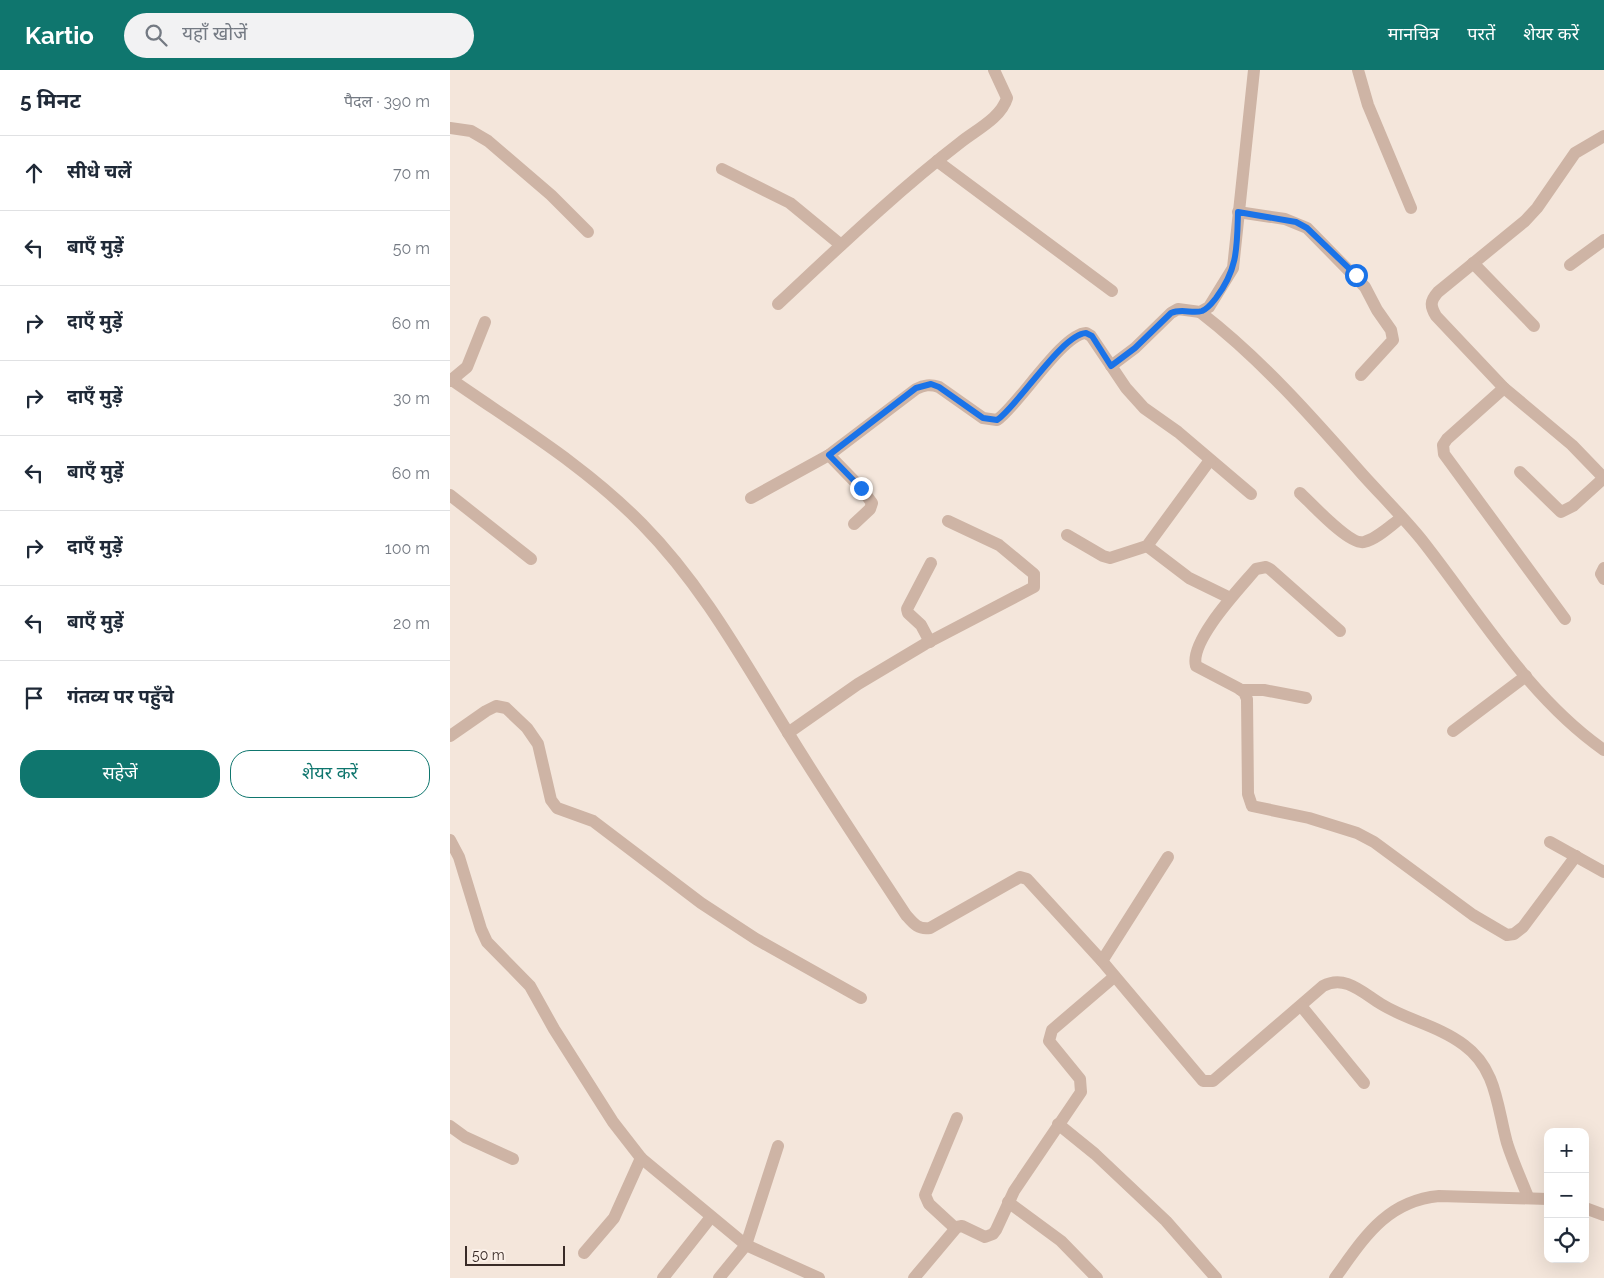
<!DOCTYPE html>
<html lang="hi">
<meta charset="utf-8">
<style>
body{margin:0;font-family:Raleway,"Noto Sans Devanagari",sans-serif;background:#f2f2f3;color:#1f2937}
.controls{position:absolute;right:15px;bottom:15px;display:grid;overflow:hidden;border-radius:10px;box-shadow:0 5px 20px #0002}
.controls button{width:45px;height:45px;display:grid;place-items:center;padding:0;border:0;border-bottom:1px solid #e0e1e3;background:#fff;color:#1f2937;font:25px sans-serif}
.scale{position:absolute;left:15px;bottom:12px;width:100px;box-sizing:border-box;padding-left:5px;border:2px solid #392b27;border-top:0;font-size:14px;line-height:18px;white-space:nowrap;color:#392b27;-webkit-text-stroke:4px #fbf0e8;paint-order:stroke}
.stop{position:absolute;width:15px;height:15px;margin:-11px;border:4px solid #1a73e8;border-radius:50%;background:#fff}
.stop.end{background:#1a73e8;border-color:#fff;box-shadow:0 1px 5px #0008}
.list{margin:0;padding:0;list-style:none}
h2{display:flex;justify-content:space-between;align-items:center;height:65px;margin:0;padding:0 20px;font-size:21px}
h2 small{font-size:16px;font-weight:400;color:#747a83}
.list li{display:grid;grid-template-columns:32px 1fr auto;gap:15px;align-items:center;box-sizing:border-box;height:75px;padding:0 20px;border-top:1px solid #e0e1e3}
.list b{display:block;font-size:19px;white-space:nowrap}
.list em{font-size:16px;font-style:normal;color:#747a83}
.actions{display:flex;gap:10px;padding:15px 20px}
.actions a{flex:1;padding:11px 0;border:1px solid #0f766e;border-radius:20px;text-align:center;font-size:18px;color:#0f766e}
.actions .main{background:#0f766e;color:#fff}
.icon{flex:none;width:28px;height:28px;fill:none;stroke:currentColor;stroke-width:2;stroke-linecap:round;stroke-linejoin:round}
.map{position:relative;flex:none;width:1154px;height:1208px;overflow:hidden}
header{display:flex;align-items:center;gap:30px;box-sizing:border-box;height:70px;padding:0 25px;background:#0f766e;color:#fff}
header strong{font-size:24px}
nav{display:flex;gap:28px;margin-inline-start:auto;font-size:18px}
.search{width:350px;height:45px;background:#f2f2f3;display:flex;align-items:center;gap:12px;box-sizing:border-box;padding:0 18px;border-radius:28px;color:#747a83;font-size:19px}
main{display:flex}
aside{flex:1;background:#fff}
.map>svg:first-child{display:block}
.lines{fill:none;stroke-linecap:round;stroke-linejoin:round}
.minor{stroke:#ceb4a5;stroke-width:12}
.route{stroke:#1a73e8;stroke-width:6}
</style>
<header>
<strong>Kartio</strong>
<div class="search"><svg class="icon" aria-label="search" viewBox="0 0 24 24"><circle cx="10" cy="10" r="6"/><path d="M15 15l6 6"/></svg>यहाँ खोजें</div>
<nav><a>मानचित्र</a><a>परतें</a><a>शेयर करें</a></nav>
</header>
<main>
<aside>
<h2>5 मिनट<small>पैदल · 390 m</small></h2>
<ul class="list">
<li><svg class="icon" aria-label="ahead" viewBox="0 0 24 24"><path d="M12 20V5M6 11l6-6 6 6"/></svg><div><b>सीधे चलें</b></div><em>70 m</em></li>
<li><svg class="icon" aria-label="left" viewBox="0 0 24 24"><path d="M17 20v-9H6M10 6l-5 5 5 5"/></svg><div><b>बाएँ मुड़ें</b></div><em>50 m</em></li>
<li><svg class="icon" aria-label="right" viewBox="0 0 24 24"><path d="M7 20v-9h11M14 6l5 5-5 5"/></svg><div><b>दाएँ मुड़ें</b></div><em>60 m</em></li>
<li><svg class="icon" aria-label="right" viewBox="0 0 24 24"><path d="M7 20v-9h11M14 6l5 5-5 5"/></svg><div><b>दाएँ मुड़ें</b></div><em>30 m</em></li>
<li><svg class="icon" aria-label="left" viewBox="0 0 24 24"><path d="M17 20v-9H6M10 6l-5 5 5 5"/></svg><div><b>बाएँ मुड़ें</b></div><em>60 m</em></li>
<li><svg class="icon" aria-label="right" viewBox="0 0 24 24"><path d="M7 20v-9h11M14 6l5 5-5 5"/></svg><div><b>दाएँ मुड़ें</b></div><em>100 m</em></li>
<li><svg class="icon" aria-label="left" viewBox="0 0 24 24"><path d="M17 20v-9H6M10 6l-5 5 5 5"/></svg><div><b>बाएँ मुड़ें</b></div><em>20 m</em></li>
<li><svg class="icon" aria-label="arrive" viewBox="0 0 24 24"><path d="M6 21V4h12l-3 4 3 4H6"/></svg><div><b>गंतव्य पर पहुँचे</b></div></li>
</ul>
<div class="actions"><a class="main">सहेजें</a><a>शेयर करें</a></div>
</aside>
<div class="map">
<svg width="1154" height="1208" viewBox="0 0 1154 1208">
<rect width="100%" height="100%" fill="#f4e6db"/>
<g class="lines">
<g class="minor">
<polyline points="908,0 918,35 961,138"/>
<polyline points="0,58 21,61 38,71 101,125 138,162"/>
<path d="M1154 66 1125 83 1087 138 1075 151 988 222C980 231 980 236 986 246L1054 318 1122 375 1154 408"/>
<polyline points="487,91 662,221"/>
<polyline points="272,99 340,133 391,175"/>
<polyline points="788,142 835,149 857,158 915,217 927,240 941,260 943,270 911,305"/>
<polyline points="1023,193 1084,256"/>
<polyline points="1120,195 1154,170"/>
<path d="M328 234C387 179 446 122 511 72 526 60 551 48 557 28L544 0"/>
<path d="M750 242C811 289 862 347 913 405 932 426 953 447 971 469 1028 541 1078 627 1154 680"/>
<polyline points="661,296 685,278 721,243 728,239 750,242 759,237 783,198 804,0"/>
<path d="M2 310C68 356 134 395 192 454 252 515 292 588 337 661 375 723 416 784 456 845 463 853 468 860 480 858L570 807 577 809 652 891 753 1011H763L873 916C895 904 913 923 931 934 957 950 989 956 1014 975 1047 999 1047 1037 1057 1073 1063 1092 1071 1109 1078 1127"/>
<polyline points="0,311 17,297 35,252"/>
<polyline points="1054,318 997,369 993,375 994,384 1115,549"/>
<polyline points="379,385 411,418 422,433 420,439 404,454"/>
<polyline points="1070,402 1111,442 1123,436 1154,408"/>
<path d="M850 423C861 433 900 476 914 472 927 469 940 456 951 448"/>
<polyline points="0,425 81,489"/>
<path d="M301 428 379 385 466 319C474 315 480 314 489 317L533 348 547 350C568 336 612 264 636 263L641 266 676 318 694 338 728 362 801 424"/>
<polyline points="617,465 653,486 660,488 697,476 760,390"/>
<polyline points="697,476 739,508 780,528"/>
<polyline points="1154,498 1151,504 1154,509"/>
<path d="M890 561 820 499 816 497 806 499C790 518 739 571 746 596L788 618 794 622 797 629 798 724 802 736 859 748 907 763 924 772 1023 845 1057 865 1064 864 1073 857 1126 786"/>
<polyline points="480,572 471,555 458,543 457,539 481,493"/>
<polyline points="791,620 814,620 856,628"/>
<polyline points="1003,661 1076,606"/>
<polyline points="338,663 408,614 475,574 584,517 584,504 549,475 498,451"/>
<polyline points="0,666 36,641 46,636 56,638 77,658 88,674 101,730 107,738 143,751 251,833 306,869 411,928"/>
<polyline points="0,770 9,787 31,859 37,872 80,916 104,959 163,1052 191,1088 296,1175 369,1208"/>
<polyline points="1100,772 1154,802"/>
<polyline points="652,891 718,787"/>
<polyline points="852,937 914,1013"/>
<polyline points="608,1054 645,1084 716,1151 766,1208"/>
<polyline points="0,1056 15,1067 63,1089"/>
<polyline points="558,1132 611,1171 647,1208"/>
<polyline points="1135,1138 1154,1145"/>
<polyline points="505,1158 479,1134 475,1125 507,1048"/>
<polyline points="134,1183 164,1148 191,1088"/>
<polyline points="213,1208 261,1147"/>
<polyline points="269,1208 296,1175 328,1076"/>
<polyline points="464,1208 507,1157 512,1156 535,1167 543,1164 546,1160 564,1121 631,1022 630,1009 599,971 602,960 664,907"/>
<path d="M885 1208C914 1168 936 1131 989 1126L1098 1129"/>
</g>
</g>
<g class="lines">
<path class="route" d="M411 418 379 385 466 318 481 314 489 317 533 348 547 350C568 336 612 264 636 263L642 266 661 296 685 278 721 243C732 238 742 244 752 241 759 238 762 233 766 228 788 199 787 177 788 142L846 152 857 158 906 205"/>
</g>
</svg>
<div class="controls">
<button>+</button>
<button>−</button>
<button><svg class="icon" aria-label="locate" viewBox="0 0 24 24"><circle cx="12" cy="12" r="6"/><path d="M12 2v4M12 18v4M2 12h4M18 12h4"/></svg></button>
</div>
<div class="scale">50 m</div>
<div class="stop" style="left:906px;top:205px"></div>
<div class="stop end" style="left:411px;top:418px"></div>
</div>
</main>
